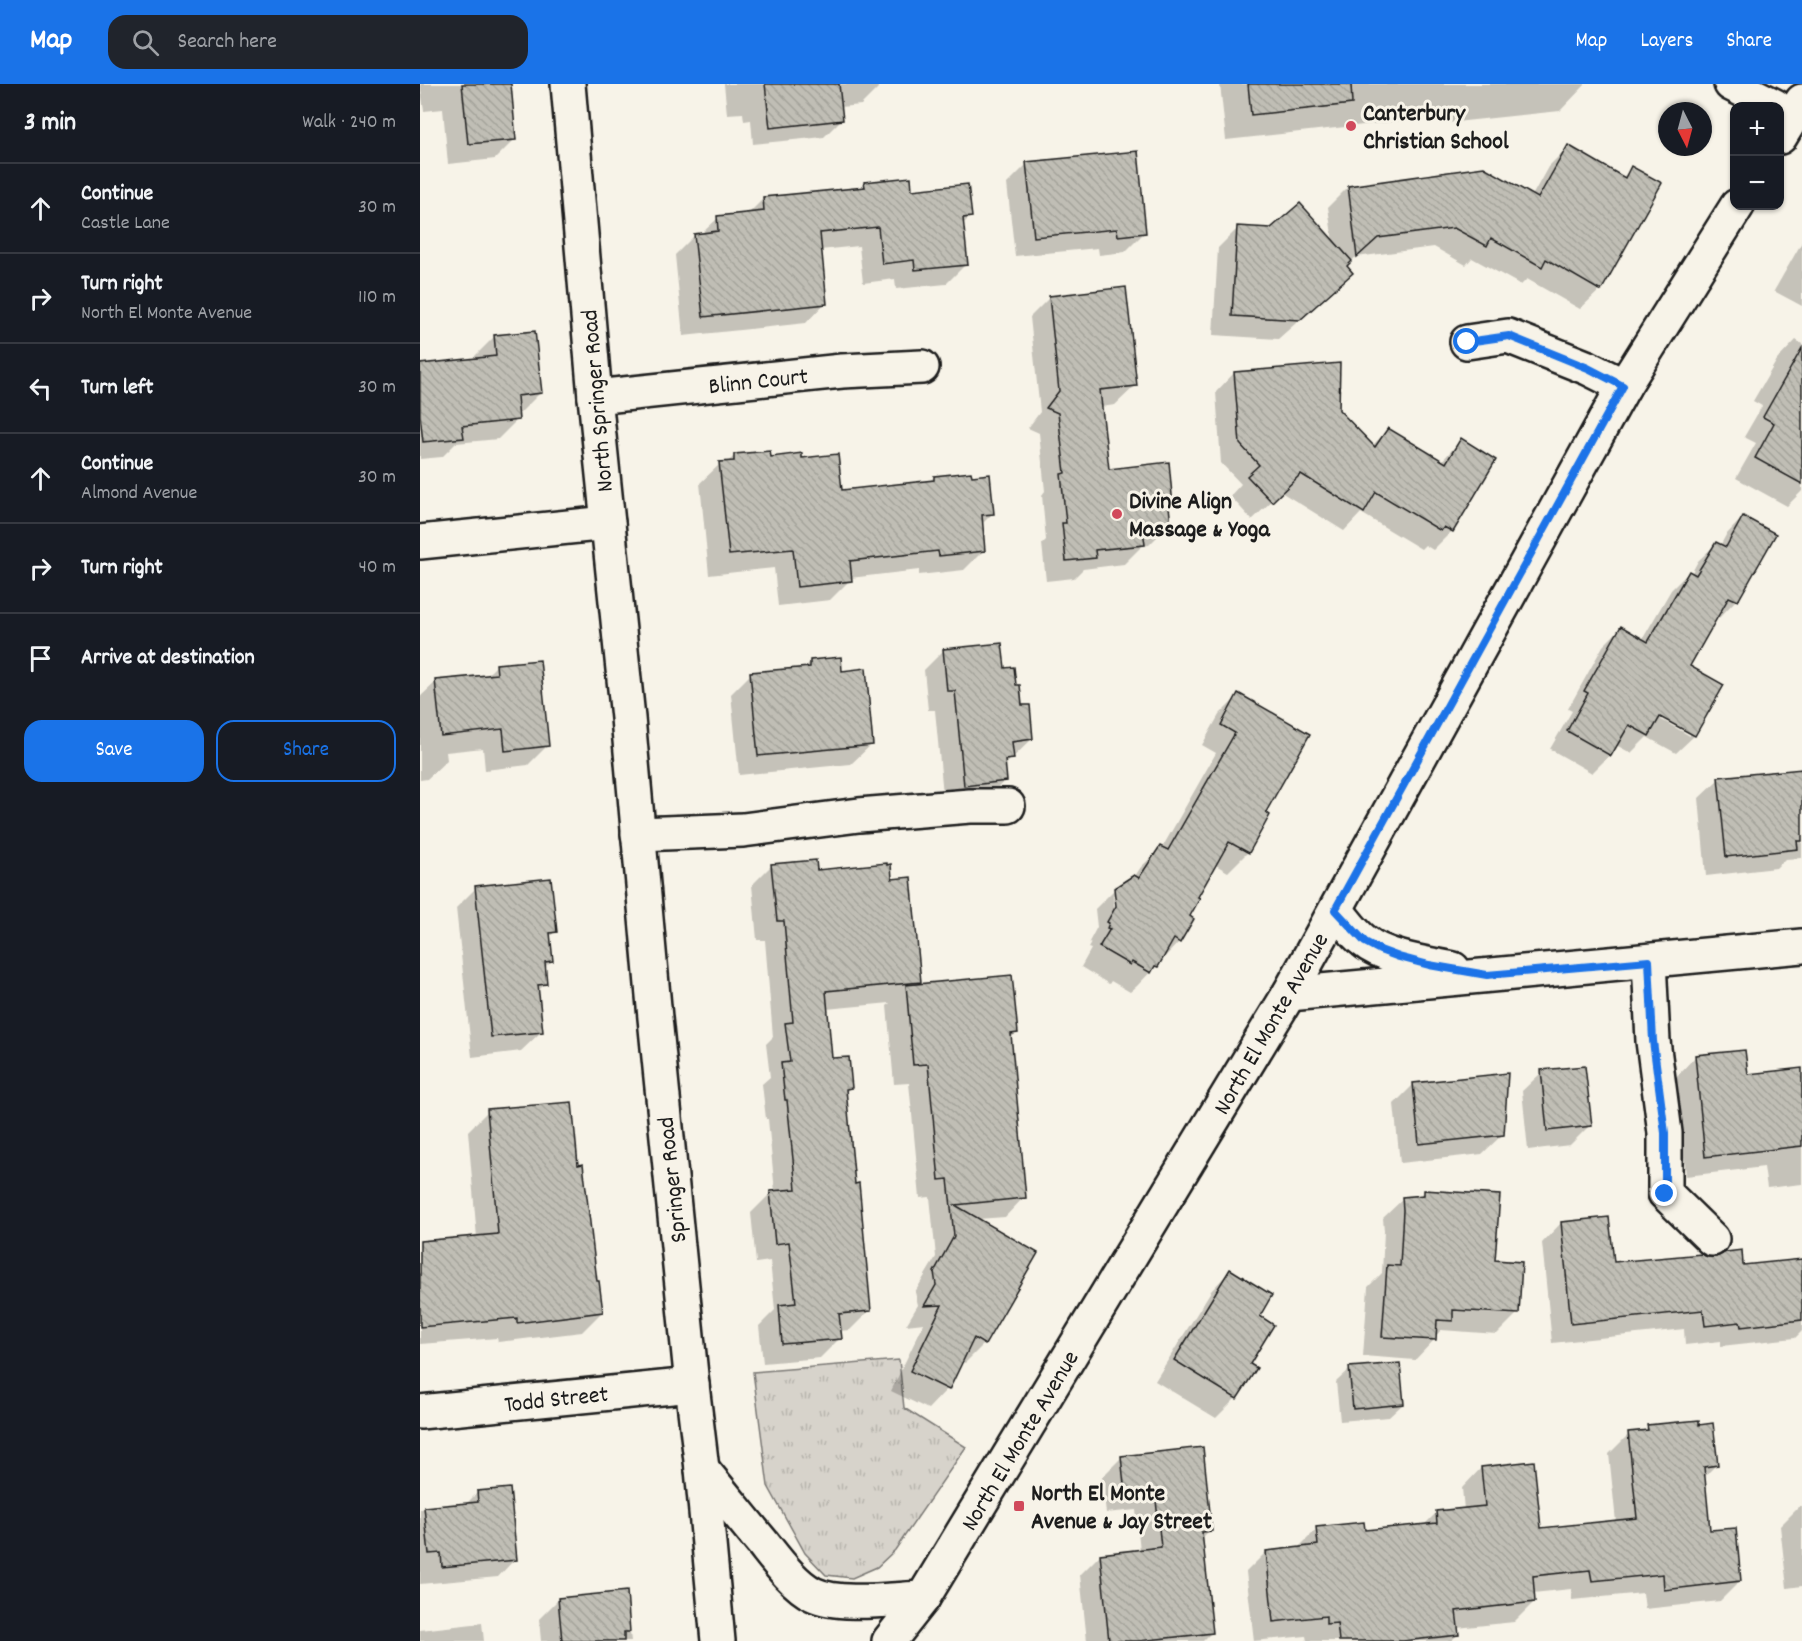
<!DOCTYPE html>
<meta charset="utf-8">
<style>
body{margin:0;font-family:Dekko,sans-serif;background:#20242c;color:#f1f3f6}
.controls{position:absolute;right:18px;top:18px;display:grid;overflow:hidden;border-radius:12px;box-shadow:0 2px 4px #0004}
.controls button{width:54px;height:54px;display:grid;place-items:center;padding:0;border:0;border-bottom:2px solid #363941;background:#171b24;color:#f1f3f6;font:30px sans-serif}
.compass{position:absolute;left:1238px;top:18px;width:54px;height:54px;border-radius:50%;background:#171b24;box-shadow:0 2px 4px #0004;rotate:174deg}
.stop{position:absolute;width:18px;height:18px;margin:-14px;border:4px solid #1a73e8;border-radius:50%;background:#fff}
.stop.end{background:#1a73e8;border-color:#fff;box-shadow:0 2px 6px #0008}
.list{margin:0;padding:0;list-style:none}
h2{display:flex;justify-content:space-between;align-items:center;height:78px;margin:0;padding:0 24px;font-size:26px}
h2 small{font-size:20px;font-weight:400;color:#9ea1a6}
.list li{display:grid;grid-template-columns:39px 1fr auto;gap:18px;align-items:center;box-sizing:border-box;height:90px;padding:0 24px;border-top:2px solid #363941}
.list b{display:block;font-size:22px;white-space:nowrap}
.list p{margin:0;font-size:20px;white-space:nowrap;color:#9ea1a6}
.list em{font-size:20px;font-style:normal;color:#9ea1a6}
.actions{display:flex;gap:12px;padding:18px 24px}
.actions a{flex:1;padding:14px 0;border:2px solid #1a73e8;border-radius:18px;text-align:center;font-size:21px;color:#1a73e8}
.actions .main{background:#1a73e8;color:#fff}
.icon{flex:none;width:33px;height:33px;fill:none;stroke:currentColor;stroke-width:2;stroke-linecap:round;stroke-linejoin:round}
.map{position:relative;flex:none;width:1382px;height:1557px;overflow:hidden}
header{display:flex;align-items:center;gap:36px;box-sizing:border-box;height:84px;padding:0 30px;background:#1a73e8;color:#fff}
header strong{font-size:28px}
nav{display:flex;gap:33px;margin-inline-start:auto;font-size:21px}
.search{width:420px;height:54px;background:#20242c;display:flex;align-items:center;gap:15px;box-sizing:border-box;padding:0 21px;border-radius:18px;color:#9ea1a6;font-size:22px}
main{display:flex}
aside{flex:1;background:#171b24}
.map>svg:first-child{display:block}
.grass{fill:url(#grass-tufts);stroke:#7a7874;stroke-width:1.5}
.shadow{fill:#0003;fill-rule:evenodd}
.building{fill:url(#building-back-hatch);stroke:#1c1c1c;stroke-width:1.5}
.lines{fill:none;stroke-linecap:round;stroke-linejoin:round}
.minor-casing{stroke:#1c1c1c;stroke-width:38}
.major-casing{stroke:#1c1c1c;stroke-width:38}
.minor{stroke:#f7f3e8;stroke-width:33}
.major{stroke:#f7f3e8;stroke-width:33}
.route{stroke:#1a73e8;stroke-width:8}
.poi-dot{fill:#d1495b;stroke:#f7f3e8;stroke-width:2}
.labels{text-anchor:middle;stroke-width:6;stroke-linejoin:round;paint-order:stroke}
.poi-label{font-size:24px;font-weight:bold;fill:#1c1c1c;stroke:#f7f3e8;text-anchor:start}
.street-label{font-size:24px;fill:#1c1c1c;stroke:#f7f3e8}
</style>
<header>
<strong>Map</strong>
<div class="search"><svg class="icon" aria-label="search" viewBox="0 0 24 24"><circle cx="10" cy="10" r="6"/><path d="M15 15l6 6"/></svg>Search here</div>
<nav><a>Map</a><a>Layers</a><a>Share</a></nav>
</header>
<main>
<aside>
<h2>3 min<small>Walk · 240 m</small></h2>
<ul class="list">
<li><svg class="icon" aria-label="ahead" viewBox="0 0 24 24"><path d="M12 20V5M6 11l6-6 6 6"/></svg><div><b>Continue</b><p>Castle Lane</p></div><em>30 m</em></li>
<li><svg class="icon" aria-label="right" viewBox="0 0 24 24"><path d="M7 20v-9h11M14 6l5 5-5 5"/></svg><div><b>Turn right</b><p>North El Monte Avenue</p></div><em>110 m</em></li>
<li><svg class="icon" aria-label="left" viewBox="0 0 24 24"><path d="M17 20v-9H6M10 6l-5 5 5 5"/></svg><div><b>Turn left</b></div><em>30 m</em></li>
<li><svg class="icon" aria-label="ahead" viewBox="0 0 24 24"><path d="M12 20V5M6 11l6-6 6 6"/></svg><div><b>Continue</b><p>Almond Avenue</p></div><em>30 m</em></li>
<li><svg class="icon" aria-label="right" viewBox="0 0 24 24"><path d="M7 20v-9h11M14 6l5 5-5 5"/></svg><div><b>Turn right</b></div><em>40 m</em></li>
<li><svg class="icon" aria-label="arrive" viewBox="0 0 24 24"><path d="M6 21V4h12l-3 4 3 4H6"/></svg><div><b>Arrive at destination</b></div></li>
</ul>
<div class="actions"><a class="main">Save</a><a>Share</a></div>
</aside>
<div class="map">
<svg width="1382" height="1557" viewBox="0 0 1382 1557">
<defs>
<pattern id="grass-tufts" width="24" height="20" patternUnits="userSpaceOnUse" patternTransform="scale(1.5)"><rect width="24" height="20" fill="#d7d3cb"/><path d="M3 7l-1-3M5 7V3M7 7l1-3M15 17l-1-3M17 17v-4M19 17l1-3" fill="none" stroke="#b8b5ae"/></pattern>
<pattern id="building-back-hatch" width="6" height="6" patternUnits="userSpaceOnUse" patternTransform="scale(1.5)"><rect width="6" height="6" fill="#c0beb5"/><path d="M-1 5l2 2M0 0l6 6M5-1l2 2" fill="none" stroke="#a4a39b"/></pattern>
</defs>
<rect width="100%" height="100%" fill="#f7f3e8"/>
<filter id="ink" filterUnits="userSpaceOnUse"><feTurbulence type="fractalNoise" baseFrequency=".0167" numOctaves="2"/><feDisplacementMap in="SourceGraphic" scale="12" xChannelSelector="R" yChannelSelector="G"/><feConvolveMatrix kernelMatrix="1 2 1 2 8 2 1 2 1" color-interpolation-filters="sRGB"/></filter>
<g filter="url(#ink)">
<polygon class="grass" points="479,1276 484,1324 546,1363 475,1466 457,1483 432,1494 406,1491 385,1469 348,1402 333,1288"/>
<g class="shadow">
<polygon points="0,0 90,0 95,55 75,75 28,80 23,25 4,27"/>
<polygon points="304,0 457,0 458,4 441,21 420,23 421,36 404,53 333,60 331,36 324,37 323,29 307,30"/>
<polygon points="800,0 1165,0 1165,1 1140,27 1026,39 1026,32 806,56"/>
<polygon points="1148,63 1202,94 1212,84 1180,206 1160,225 1107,195 1101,201 1052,174 1046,181 1014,163 936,173 925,183 911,208 858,255 793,251 798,164 818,144 913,158 908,123 928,103 1112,112 1128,83"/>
<polygon points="607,80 725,148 705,168 679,171 678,164 595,172 587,100"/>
<polygon points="445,100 491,107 550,133 542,141 546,180 526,200 476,205 475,195 443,199 439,162 400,166 405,219 386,239 263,252 255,171 275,151 281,150 298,134 327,131 343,115 440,105"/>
<polygon points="1382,158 1382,222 1354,207"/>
<polygon points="630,213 715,302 695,321 681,323 687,386 752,421 747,426 749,441 729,461 722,462 704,480 663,485 654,494 626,497 622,460 626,456 622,411 625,407 619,349 608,344 620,328 610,233"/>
<polygon points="75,252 120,309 100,329 97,329 98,335 78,355 36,359 22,373 0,375 0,282 55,276 55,272"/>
<polygon points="1376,256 1382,260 1382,407 1367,422 1316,394 1336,359 1324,353 1342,322 1333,317 1357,276"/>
<polygon points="814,289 918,326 952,362 968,346 1021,378 1041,356 1032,447 1013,466 1005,461 1001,465 941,429 924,447 861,408 832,436 810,412 821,400 801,379 796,308"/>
<polygon points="314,372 381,375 421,408 509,398 514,393 572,430 561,441 564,466 544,486 499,491 499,486 430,494 430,496 410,516 358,522 354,484 289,491 280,399 300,380 307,379"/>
<path d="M1323 433 1316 516 1299 534 1296 532 1268 582 1302 601 1274 652 1256 669 1227 653 1211 669 1196 661 1190 671 1172 689 1130 665 1152 627 1148 625 1183 562 1201 544 1222 556 1251 506 1269 488 1271 490 1278 477 1296 460 1300 462 1306 451ZM1234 628 1270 648V652L1233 631Z"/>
<polygon points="524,566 584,585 595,603 612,655 584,682 585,696 566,716 524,721 515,626 508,626 504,586"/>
<polygon points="391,577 451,661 431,680 319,691 311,610 331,590 383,585"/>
<polygon points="77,581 128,661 108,681 65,686 63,664 26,668 27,676 7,695 0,696 0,613 16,598 65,593"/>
<path d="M819 611 844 729 828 768 808 788 794 780 768 832 759 858 717 902 710 908 691 897 689 900 661 883 671 865 668 864 671 859 669 858 677 843 675 825 695 805 715 792 721 783 741 764H742L796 669 782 661 799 631ZM693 811H697L698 829H695Z"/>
<polygon points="1382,687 1382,774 1365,775 1356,784 1286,792 1279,714 1299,695"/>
<polygon points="352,781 471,796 499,898 496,902 596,949 590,955 604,1113 585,1133 558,1135 564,1260 545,1279 541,1277 527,1305 508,1325 471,1307 504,1239 486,1241 498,1221 495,1208 516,1173 510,1113 500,1114 489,999 474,1000 467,922 470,919 406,925 411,976 430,1004 425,1009 434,1101 450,1226 430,1246 419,1247 420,1254 400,1274 343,1279 339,1242 355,1226 350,1177 336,1179 331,1129 351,1109 355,1108 348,1035 346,1035 342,1000 350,993 346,960 353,953 345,856 337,856 332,801"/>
<polygon points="56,804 135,847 129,854 131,877 124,884 125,900 117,908 121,948 101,967 52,973 36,824"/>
<polygon points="1275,973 1327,991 1382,986 1382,1100 1347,1104 1344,1083 1266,1092 1256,993"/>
<polygon points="1122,988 1170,1041 1150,1061 1108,1066 1102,1007"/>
<polygon points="994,1000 1082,1051 1062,1070 980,1079 974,1020"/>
<polygon points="68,1027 157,1082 182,1228 162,1248 78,1258 77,1254 0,1260 0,1159 57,1154 48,1047"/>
<polygon points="1004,1108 1074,1177 1097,1230 1077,1250 1021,1246 1015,1253 1014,1256 995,1276 943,1272 948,1203 962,1189 964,1147 963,1134 983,1115 999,1113"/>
<polygon points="1141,1139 1193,1180 1297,1175 1322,1183 1382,1177 1382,1247 1375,1254 1301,1262 1301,1257 1265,1261 1264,1245 1132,1259 1122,1159"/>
<polygon points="810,1187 838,1233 816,1314 796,1334 735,1297 791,1207"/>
<polygon points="930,1285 983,1320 969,1333 920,1337 916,1298"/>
<polygon points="1228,1343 1296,1381 1283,1394 1289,1448 1320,1497 1300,1517 1225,1525 1223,1509 1152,1516 1151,1505 1113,1509 1114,1518 1094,1538 1037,1544 1037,1551 1031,1557 887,1557 886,1552 834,1557 826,1488 846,1468 877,1465 897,1445 943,1448 1003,1442 1016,1429 1044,1426 1042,1404 1061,1384 1120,1446 1196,1438 1189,1370 1209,1350 1222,1348"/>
<polygon points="702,1373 790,1446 781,1455 791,1549 783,1557 667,1557 660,1491 680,1471 720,1467 716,1426 686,1429 682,1393"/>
<polygon points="57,1409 95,1475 78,1493 0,1500 0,1425 45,1421"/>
<polygon points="1380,1422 1382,1422 1382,1502 1367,1504 1360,1442"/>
<polygon points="205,1509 211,1557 121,1557 119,1535 139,1515"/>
<polygon points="62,1539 64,1557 0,1557 0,1546"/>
</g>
<g class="building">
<polygon points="42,0 91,0 96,56 48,60"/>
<polygon points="345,0 419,0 423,36 350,44"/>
<polygon points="828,0 931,0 932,20 831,31"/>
<polygon points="1148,61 1205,94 1211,82 1242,99 1181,207 1126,175 1122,183 1071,154 1067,162 1034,144 958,154 937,173 928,102 1064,83 1118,114"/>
<polygon points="718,67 726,149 698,152 697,145 614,153 606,78"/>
<polygon points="491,93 492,106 548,100 552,133 543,134 548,181 495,186 494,176 462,180 458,143 400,149 407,220 283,233 274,150 298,147 297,132 344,127 343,113 445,103 444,98"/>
<polygon points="880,119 932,177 927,182 933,189 880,236 812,232 817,142 851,144"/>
<polygon points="706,203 717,302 680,306 689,385 749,378 753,422 749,422 751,442 723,445 725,461 675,466 676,474 646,477 642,439 646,439 641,390 645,389 638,329 626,324 639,307 629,212"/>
<polygon points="115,247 122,309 97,312 99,336 42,342 44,354 3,358 0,331 0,280 76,272 74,251"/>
<polygon points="1382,264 1382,400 1335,374 1354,339 1343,333"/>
<polygon points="920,279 919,326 955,363 968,344 1026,379 1041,354 1076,376 1033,448 1024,443 1021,447 956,408 944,429 881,390 852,418 827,392 839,381 820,360 814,288"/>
<polygon points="350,367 351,373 382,369 382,374 418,370 422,406 514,396 514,392 551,388 552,392 570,390 574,430 562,431 565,467 519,472 518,467 430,477 432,497 377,503 373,465 309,471 299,378 314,377 314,370"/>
<polygon points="1323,432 1356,450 1318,517 1309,513 1270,582 1304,601 1275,652 1240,633 1229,652 1209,641 1191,672 1147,647 1168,609 1164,607 1201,542 1228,558 1269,487 1276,491 1296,458 1306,463"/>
<polygon points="582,559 585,584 594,583 596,601 600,601 602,621 610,621 613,655 592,658 594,675 585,676 587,697 544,702 535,607 527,607 523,565"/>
<polygon points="421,573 422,587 446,584 453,661 338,672 330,588 390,583 390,576"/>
<polygon points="120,576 129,662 85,667 83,645 21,652 15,596 77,590 76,580"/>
<polygon points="818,609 890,650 846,728 850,731 829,769 809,758 778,813 780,814 770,832 774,835 760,859 754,855 738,883 735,882 731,889 712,878 710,881 679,863 690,845 687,844 689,839 687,838 696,822 694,804 714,791 719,794 740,762 748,766 815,649 801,641"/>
<polygon points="1382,685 1382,757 1377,757 1378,765 1306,773 1298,693"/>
<polygon points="396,776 397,786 467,779 467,781 471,780 472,795 491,793 501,898 406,907 412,974 429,973 432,1004 426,1005 435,1100 439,1099 451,1227 419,1230 422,1255 362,1260 359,1221 376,1219 369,1158 355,1160 350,1107 376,1105 367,1016 365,1016 361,979 370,978 365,939 373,938 364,837 357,837 351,780"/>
<polygon points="131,794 137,848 130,849 133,877 125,878 127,900 118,901 123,948 71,953 55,802"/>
<polygon points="592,891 598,949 591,950 606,1114 535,1121 618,1169 565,1261 554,1254 529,1306 490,1287 522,1221 504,1222 516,1201 514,1188 534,1152 528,1095 519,1096 508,980 493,981 486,901"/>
<polygon points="1325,966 1328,990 1382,984 1382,1062 1285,1073 1275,971"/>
<polygon points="1165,982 1172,1042 1127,1047 1121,986"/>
<polygon points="1088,989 1084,1051 999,1060 993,999"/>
<polygon points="152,1018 158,1081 163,1080 177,1197 179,1197 183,1228 97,1239 97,1234 0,1243 0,1157 78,1150 67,1025"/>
<polygon points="1004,1106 1080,1111 1075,1176 1102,1178 1099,1230 1033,1226 1033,1237 1017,1236 1016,1256 962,1253 967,1181 980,1182 983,1126 982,1113 1004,1111"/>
<polygon points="1189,1133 1194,1178 1282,1170 1288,1173 1296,1173 1306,1168 1322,1166 1323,1181 1382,1175 1382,1236 1321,1243 1320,1238 1285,1242 1283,1226 1151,1240 1141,1138"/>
<polygon points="810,1185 852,1211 840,1232 854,1241 830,1280 837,1284 817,1315 754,1276"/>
<polygon points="980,1279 984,1320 933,1325 929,1283"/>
<polygon points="1279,1336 1279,1341 1293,1339 1298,1381 1284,1383 1290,1446 1316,1444 1321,1497 1244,1506 1243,1490 1172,1497 1170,1486 1113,1492 1115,1518 1036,1527 1039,1551 983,1557 919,1557 917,1539 906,1540 906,1532 853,1538 846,1467 898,1461 896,1443 944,1438 945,1446 1017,1439 1016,1427 1065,1422 1061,1383 1114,1377 1121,1444 1217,1434 1208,1348 1228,1346 1227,1341"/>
<polygon points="783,1363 792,1447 782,1448 793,1549 719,1557 689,1557 680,1470 741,1463 735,1407 705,1410 701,1372"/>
<polygon points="90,1404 97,1476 22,1483 21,1469 9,1470 4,1423 58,1418 57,1407"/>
<polygon points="207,1507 210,1548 204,1548 204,1557 142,1557 138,1514"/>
</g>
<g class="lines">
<g class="minor-casing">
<g id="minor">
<polyline points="148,0 175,313 208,634 235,934 272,1301 282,1385 298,1557"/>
<polyline points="1311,0 1355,22"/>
<polyline points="1047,258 1088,252 1168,284 1204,302"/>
<polyline points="175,313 422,287 502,283"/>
<polyline points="0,458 188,439"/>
<polyline points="218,750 323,746 439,731 550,722 588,722"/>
<path d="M916 826C925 836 933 849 944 857 964 874 1008 880 1033 885"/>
<polyline points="1229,877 1233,957 1245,1049 1245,1109 1292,1155"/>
<polyline points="869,910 1382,862"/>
<polyline points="0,1328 272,1301"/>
</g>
</g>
<g class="major-casing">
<g id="major">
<polyline points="1360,53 1382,17"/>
<path d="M282 1385C302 1409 321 1433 341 1457 354 1473 373 1500 393 1510 420 1523 473 1515 503 1514"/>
<polyline points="469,1557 503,1514 869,910 1204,302 1317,122"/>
</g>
</g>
<use href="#minor" class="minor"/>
<use href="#major" class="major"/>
</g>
</g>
<g class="lines" filter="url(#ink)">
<polyline class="route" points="1047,258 1089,252 1168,284 1203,302 915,826 945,858 960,866 979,873 1009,881 1067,891 1229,877 1233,957 1245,1049 1245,1110"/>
</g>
<g class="poi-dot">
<circle cx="931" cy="42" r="6"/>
<circle cx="697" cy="430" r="6"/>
<rect x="593" y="1416" width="12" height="12" rx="3"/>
</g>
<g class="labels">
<g class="poi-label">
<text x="943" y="36">Canterbury<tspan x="943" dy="28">Christian School</tspan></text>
<text x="709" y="424">Divine Align<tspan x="709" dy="28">Massage &amp; Yoga</tspan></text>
<text x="611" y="1416">North El Monte<tspan x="611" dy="28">Avenue &amp; Jay Street</tspan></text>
</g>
<g class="street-label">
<text transform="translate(338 296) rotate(-6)" y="8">Blinn Court</text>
<text transform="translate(176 317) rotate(-95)" y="8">North Springer Road</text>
<text transform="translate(850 939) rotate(-60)" y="8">North El Monte Avenue</text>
<text transform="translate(251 1096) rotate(-96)" y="8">Springer Road</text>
<text transform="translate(136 1314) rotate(-6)" y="8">Todd Street</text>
<text transform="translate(599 1356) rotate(-59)" y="8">North El Monte Avenue</text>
</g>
</g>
</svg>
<div class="controls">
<button>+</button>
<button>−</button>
</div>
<svg class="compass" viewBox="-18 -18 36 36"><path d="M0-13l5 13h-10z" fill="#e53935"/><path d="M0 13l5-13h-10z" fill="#9ea1a6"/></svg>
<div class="stop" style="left:1047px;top:258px"></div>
<div class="stop end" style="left:1245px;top:1110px"></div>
</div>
</main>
